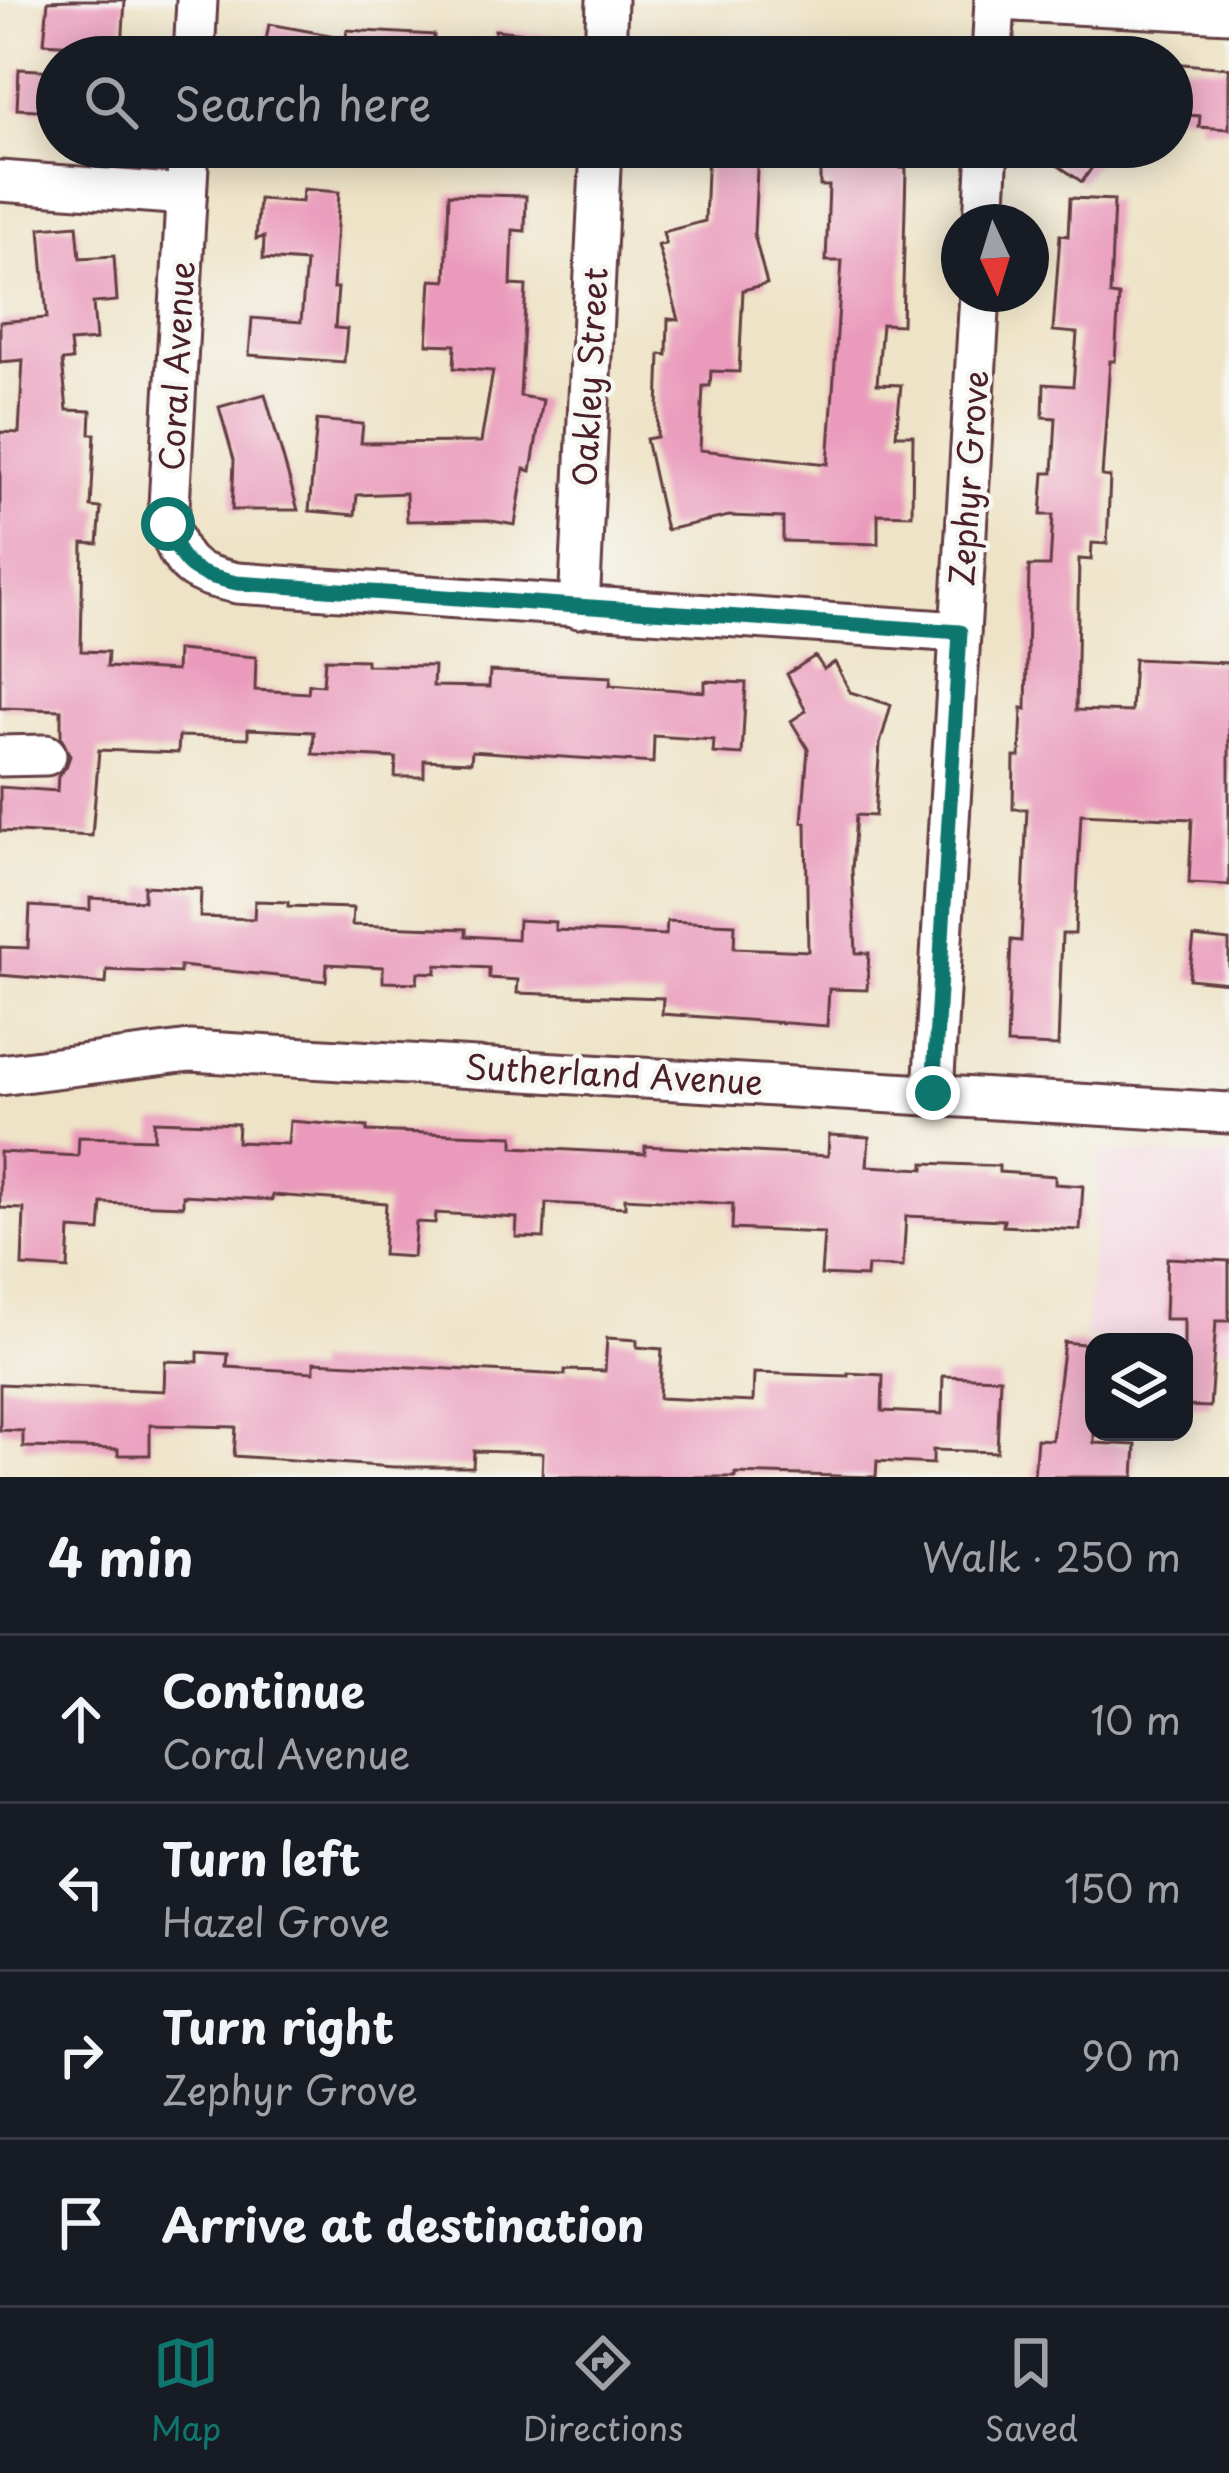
<!DOCTYPE html>
<meta charset="utf-8">
<style>
body{margin:0;font-family:"Playpen Sans",sans-serif;background:#20242c;color:#f1f3f6}
.controls{position:absolute;right:36px;bottom:36px;display:grid;overflow:hidden;border-radius:24px;box-shadow:0 6px 30px #0003}
.controls button{width:108px;height:108px;display:grid;place-items:center;padding:0;border:0;border-bottom:3px solid #363941;background:#171b24;color:#f1f3f6;font:60px sans-serif}
.compass{position:absolute;left:941px;top:204px;width:108px;height:108px;border-radius:50%;background:#171b24;box-shadow:0 6px 30px #0003;rotate:176deg}
.stop{position:absolute;width:36px;height:36px;margin:-27px;border:9px solid #0f766e;border-radius:50%;background:#fff}
.stop.end{background:#0f766e;border-color:#fff;box-shadow:0 3px 12px #0008}
.list{margin:0;padding:0;list-style:none}
h2{display:flex;justify-content:space-between;align-items:center;height:156px;margin:0;padding:0 48px;font-size:51px}
h2 small{font-size:39px;font-weight:400;color:#9ea1a6}
.list li{display:grid;grid-template-columns:78px 1fr auto;gap:36px;align-items:center;box-sizing:border-box;height:168px;padding:0 48px;border-top:3px solid #363941}
.list b{display:block;font-size:45px;white-space:nowrap}
.list p{margin:0;font-size:39px;white-space:nowrap;color:#9ea1a6}
.list em{font-size:39px;font-style:normal;color:#9ea1a6}
.icon{flex:none;width:66px;height:66px;fill:none;stroke:currentColor;stroke-width:2;stroke-linecap:round;stroke-linejoin:round}
.map{position:relative;flex:none;width:1229px;height:1477px;overflow:hidden}
.search{position:absolute;background:#171b24;box-shadow:0 6px 30px #0003;left:36px;right:36px;top:36px;height:132px;display:flex;align-items:center;gap:30px;box-sizing:border-box;padding:0 42px;border-radius:66px;color:#9ea1a6;font-size:45px}
.sheet{height:828px;background:#171b24}
nav{display:flex;justify-content:space-around;align-items:center;box-sizing:border-box;height:168px;border-top:3px solid #363941;background:#171b24;font-size:33px;color:#9ea1a6}
nav a{display:grid;justify-items:center;gap:6px}
nav .on{color:#0f766e}
.map>svg:first-child{display:block}
.built{fill:#f4cfde}
.building{fill:#ea9bbc}
.lines{fill:none;stroke-linecap:round;stroke-linejoin:round}
.minor-casing{stroke:#633c42;stroke-width:45}
.minor{stroke:#fff;stroke-width:39}
.route{stroke:#0f766e;stroke-width:15}
.labels{text-anchor:middle;stroke-width:9;stroke-linejoin:round;paint-order:stroke}
.street-label{font-size:33px;fill:#4a1f2b;stroke:#f6f6f2}
</style>
<div class="map">
<svg width="1229" height="1477" viewBox="0 0 1229 1477">
<rect width="100%" height="100%" fill="#f6f6f2"/>
<filter id="ink" filterUnits="userSpaceOnUse"><feTurbulence type="fractalNoise" baseFrequency=".00833" numOctaves="2"/><feDisplacementMap in="SourceGraphic" scale="24" xChannelSelector="R" yChannelSelector="G"/><feConvolveMatrix kernelMatrix="1 2 1 2 8 2 1 2 1" color-interpolation-filters="sRGB"/></filter>
<filter id="wash" filterUnits="userSpaceOnUse"><feTurbulence type="fractalNoise" baseFrequency=".004" numOctaves="4" result="noise"/><feDisplacementMap in="SourceGraphic" scale="48" xChannelSelector="R" yChannelSelector="G"/><feGaussianBlur stdDeviation="2.7" result="paint"/><feColorMatrix in="noise" values="0 0 0 0 0 0 0 0 0 0 0 0 0 0 0 0 0 1.4 0 .05"/><feComposite in="paint" operator="in"/></filter>
<g filter="url(#wash)">
<rect width="100%" height="100%" fill="#eee3c6"/>
<polygon class="built" points="1101,1153 1229,1157 1229,1348 1184,1345 1184,1342 1085,1339"/>
<g id="blocks">
<g class="building">
<polygon points="73,0 125,0 122,48 44,43 48,1"/>
<polygon points="269,24 346,38 347,30 434,35 433,57 263,57"/>
<polygon points="495,30 576,38 575,57 492,57"/>
<polygon points="1172,63 1229,68 1229,129 1199,127 1200,116 1172,114"/>
<polygon points="19,69 57,71 57,111 17,109"/>
<polygon points="708,147 758,147 754,234 767,284 743,290 739,372 711,371 710,386 703,386 700,450 828,464 842,261 826,261 829,186 820,186 820,147 902,147 901,168 906,168 902,325 882,324 877,384 901,385 896,435 913,435 912,515 878,514 878,544 783,541 783,518 729,516 666,530 646,439 657,437 660,354 667,355 668,319 679,320 658,245 666,244 663,232 705,221"/>
<polygon points="1031,147 1106,147 1082,182"/>
<polygon points="303,189 339,192 333,288 338,288 335,328 347,329 344,362 249,355 252,318 301,322 306,262 263,259 264,237 256,239 259,199 302,202"/>
<polygon points="449,194 526,196 525,231 513,230 511,285 526,286 520,396 543,400 531,471 524,469 515,525 486,520 407,521 406,493 357,495 355,515 309,511 317,420 363,424 361,443 481,442 493,371 454,368 455,345 427,344 431,280 446,281"/>
<polygon points="1070,198 1114,200 1110,295 1119,296 1115,361 1110,361 1102,476 1110,477 1107,544 1092,543 1091,560 1079,559 1076,710 1131,712 1134,659 1229,663 1229,885 1189,883 1192,819 1081,814 1075,934 1062,934 1058,1046 1007,1044 1011,940 1021,941 1027,809 1013,809 1014,757 1020,757 1022,708 1026,709 1029,566 1050,566 1053,515 1041,515 1044,473 1053,473 1056,418 1043,417 1044,384 1073,386 1077,333 1053,331 1060,235 1068,236"/>
<polygon points="77,225 80,258 114,256 117,301 93,303 96,340 70,342 72,360 62,361 67,410 91,411 90,434 95,434 91,507 101,508 98,544 83,543 81,651 108,652 107,667 176,671 177,650 256,657 255,690 308,693 309,684 323,685 325,659 366,660 366,665 434,666 433,686 489,687 490,671 611,677 610,685 705,692 705,681 746,683 742,755 713,753 714,740 654,736 653,763 472,751 471,762 424,760 424,777 395,777 396,758 313,754 314,732 248,729 248,738 179,736 178,753 99,750 92,836 0,831 0,787 57,791 58,776 66,767 70,756 61,737 61,710 0,708 0,432 19,433 23,360 0,362 0,322 47,318 40,228"/>
<polygon points="265,394 298,510 232,510 234,460 219,407"/>
<polygon points="815,656 824,669 835,662 850,692 891,705 880,744 875,816 856,815 852,870 856,953 869,953 867,990 829,989 827,1026 662,1014 663,998 517,993 518,980 489,978 489,968 436,965 436,973 418,972 417,983 383,982 383,967 327,964 326,981 180,966 180,973 107,970 106,984 0,975 0,947 28,948 30,906 90,910 90,898 144,901 144,886 201,889 200,917 254,919 255,901 288,902 288,906 353,908 352,925 466,929 466,936 517,939 518,920 555,922 555,930 666,935 667,921 735,924 734,948 808,951 806,823 802,822 808,749 791,721 806,711 787,674"/>
<polygon points="1194,937 1229,941 1229,983 1189,979"/>
<polygon points="154,1121 238,1124 237,1142 288,1144 290,1121 367,1127 367,1131 513,1136 513,1147 645,1154 645,1146 828,1156 829,1135 869,1137 867,1166 924,1169 924,1163 999,1166 999,1172 1055,1176 1055,1184 1083,1186 1080,1230 1003,1226 1004,1220 906,1216 903,1267 867,1266 866,1277 821,1275 824,1233 732,1229 733,1204 625,1198 625,1207 546,1203 544,1238 516,1237 517,1218 436,1213 435,1223 416,1222 413,1257 383,1255 386,1203 273,1195 272,1200 183,1195 183,1206 102,1203 100,1231 70,1229 68,1269 22,1266 24,1209 0,1208 0,1152 78,1156 79,1137 154,1139"/>
<polygon points="1167,1258 1229,1261 1229,1321 1216,1321 1210,1407 1184,1406 1184,1319 1165,1319"/>
<polygon points="607,1338 637,1340 637,1347 662,1349 659,1398 753,1402 754,1373 848,1376 848,1373 883,1375 882,1411 942,1414 943,1376 1000,1378 997,1452 933,1450 933,1464 877,1461 876,1477 735,1473 735,1477 542,1477 543,1453 474,1451 473,1467 394,1467 234,1456 236,1427 150,1425 150,1455 118,1455 118,1449 23,1447 23,1431 0,1430 0,1384 164,1391 165,1361 198,1362 198,1352 228,1354 227,1367 314,1372 314,1362 565,1375 565,1370 605,1371"/>
<polygon points="1064,1342 1094,1345 1094,1443 1136,1445 1134,1477 1034,1477 1037,1439 1052,1440"/>
</g>
</g>
</g>
<g filter="url(#ink)">
<use href="#blocks" fill-opacity="0" stroke="#633c42" stroke-width="3"/>
<g class="lines">
<g class="minor-casing">
<g id="minor">
<polyline points="995,0 1229,12"/>
<polyline points="194,57 197,0"/>
<polyline points="605,57 607,0"/>
<polyline points="992,57 995,0"/>
<path d="M189 147 168 524C182 569 193 573 237 583L960 632"/>
<polyline points="0,181 186,195"/>
<polyline points="984,222 988,147"/>
<polyline points="579,608 601,147"/>
<polyline points="0,756 46,755"/>
<polyline points="0,1075 190,1051 1229,1113"/>
<polyline points="933,1093 980,294"/>
</g>
</g>
<use href="#minor" class="minor"/>
</g>
</g>
<g class="lines" filter="url(#ink)">
<path class="route" d="M168 524C182 569 193 573 237 583L960 632 933 1093"/>
</g>
<g class="labels">
<g class="street-label">
<text transform="translate(177 366) rotate(-87)" y="12">Coral Avenue</text>
<text transform="translate(590 377) rotate(-87)" y="12">Oakley Street</text>
<text transform="translate(969 478) rotate(-86)" y="12">Zephyr Grove</text>
<text transform="translate(614 1075) rotate(3)" y="12">Sutherland Avenue</text>
</g>
</g>
</svg>
<div class="controls">
<button><svg class="icon" aria-label="layers" viewBox="0 0 24 24"><path d="M12 4l9 5-9 5-9-5zM3 14l9 5 9-5"/></svg></button>
</div>
<svg class="compass" viewBox="-18 -18 36 36"><path d="M0-13l5 13h-10z" fill="#e53935"/><path d="M0 13l5-13h-10z" fill="#9ea1a6"/></svg>
<div class="stop" style="left:168px;top:524px"></div>
<div class="stop end" style="left:933px;top:1093px"></div>
<div class="search"><svg class="icon" aria-label="search" viewBox="0 0 24 24"><circle cx="10" cy="10" r="6"/><path d="M15 15l6 6"/></svg>Search here</div>
</div>
<section class="sheet">
<h2>4 min<small>Walk · 250 m</small></h2>
<ul class="list">
<li><svg class="icon" aria-label="ahead" viewBox="0 0 24 24"><path d="M12 20V5M6 11l6-6 6 6"/></svg><div><b>Continue</b><p>Coral Avenue</p></div><em>10 m</em></li>
<li><svg class="icon" aria-label="left" viewBox="0 0 24 24"><path d="M17 20v-9H6M10 6l-5 5 5 5"/></svg><div><b>Turn left</b><p>Hazel Grove</p></div><em>150 m</em></li>
<li><svg class="icon" aria-label="right" viewBox="0 0 24 24"><path d="M7 20v-9h11M14 6l5 5-5 5"/></svg><div><b>Turn right</b><p>Zephyr Grove</p></div><em>90 m</em></li>
<li><svg class="icon" aria-label="arrive" viewBox="0 0 24 24"><path d="M6 21V4h12l-3 4 3 4H6"/></svg><div><b>Arrive at destination</b></div></li>
</ul>
</section>
<nav>
<a class="on"><svg class="icon" aria-label="map" viewBox="0 0 24 24"><path d="M3 6l6-2 6 2 6-2v14l-6 2-6-2-6 2zM9 4v14M15 6v14"/></svg>Map</a>
<a><svg class="icon" aria-label="directions" viewBox="0 0 24 24"><path d="M12 3l9 9-9 9-9-9zM9 14v-3h6M13 9l2 2-2 2"/></svg>Directions</a>
<a><svg class="icon" aria-label="saved" viewBox="0 0 24 24"><path d="M7 4h10v16l-5-4-5 4z"/></svg>Saved</a>
</nav>
